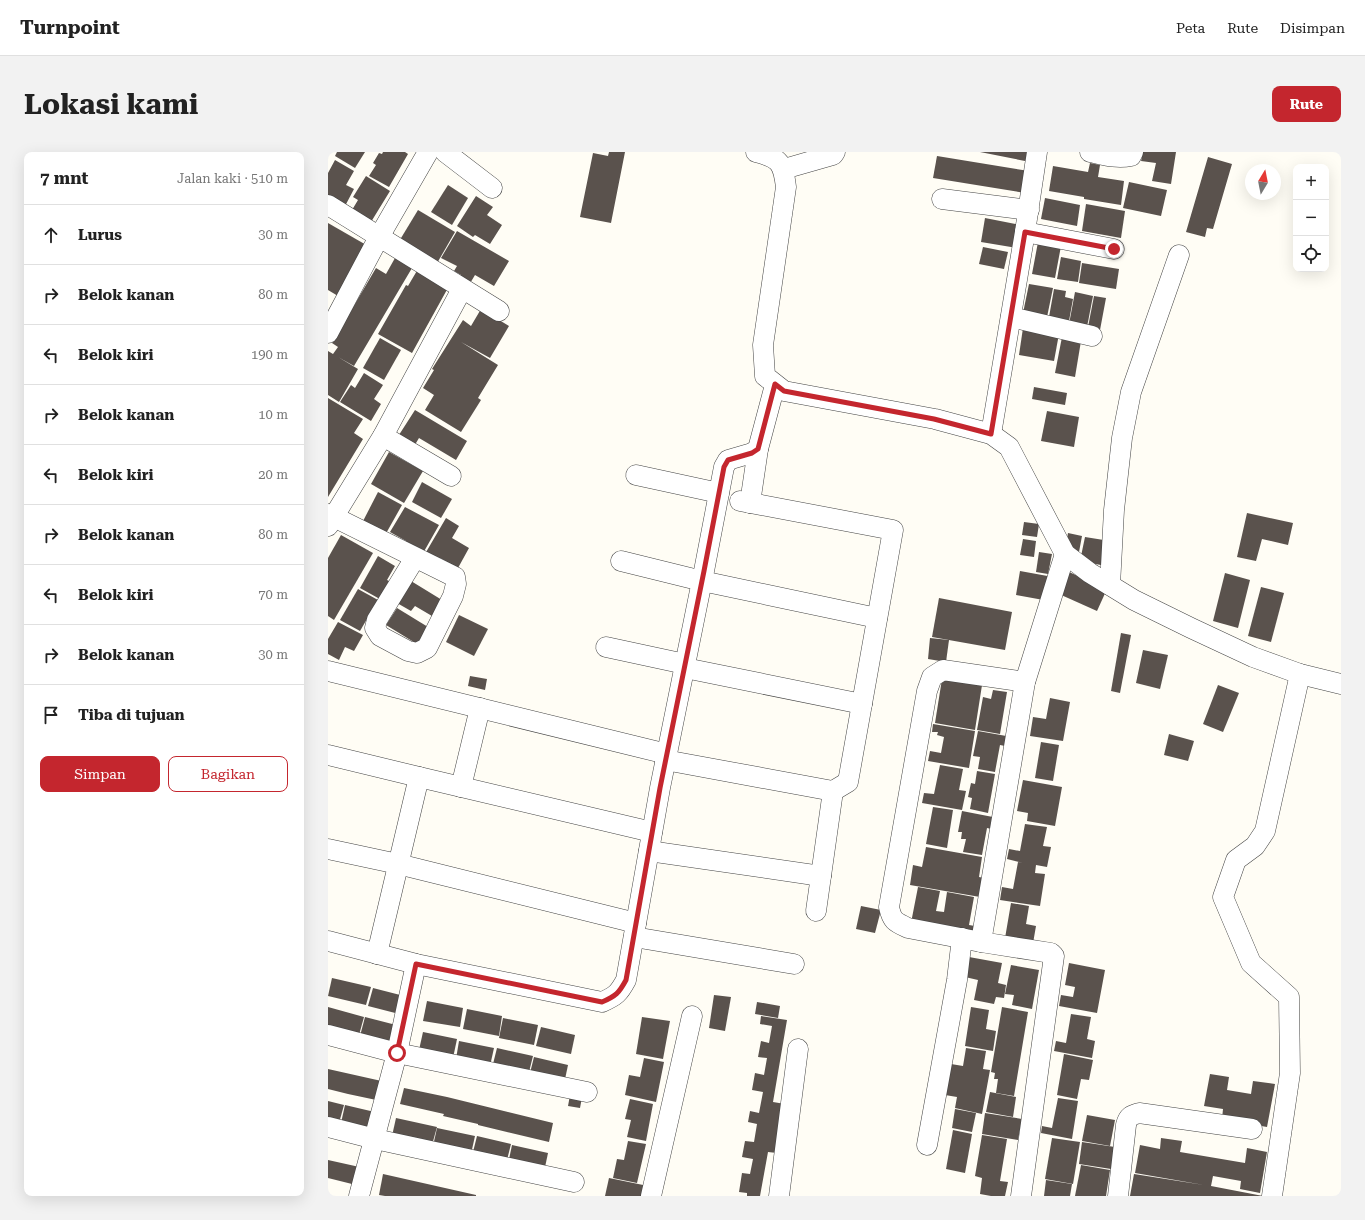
<!DOCTYPE html>
<html lang="id">
<meta charset="utf-8">
<style>
body{margin:0;font-family:"Roboto Serif",serif;background:#f2f2f2;color:#222}
.controls{position:absolute;right:12px;top:12px;display:grid;overflow:hidden;border-radius:8px;box-shadow:0 4px 16px #0002}
.controls button{width:36px;height:36px;display:grid;place-items:center;padding:0;border:0;border-bottom:1px solid #e0e0e0;background:#fff;color:#222;font:20px sans-serif}
.compass{position:absolute;left:917px;top:12px;width:36px;height:36px;border-radius:50%;background:#fff;box-shadow:0 4px 16px #0002;rotate:10deg}
.stop{position:absolute;width:12px;height:12px;margin:-9px;border:3px solid #c4262e;border-radius:50%;background:#fff}
.stop.end{background:#c4262e;border-color:#fff;box-shadow:0 1px 4px #0008}
.list{margin:0;padding:0;list-style:none}
h2{display:flex;justify-content:space-between;align-items:center;height:52px;margin:0;padding:0 16px;font-size:17px}
h2 small{font-size:13px;font-weight:400;color:#767676}
.list li{display:grid;grid-template-columns:26px 1fr auto;gap:12px;align-items:center;box-sizing:border-box;height:60px;padding:0 16px;border-top:1px solid #e0e0e0}
.list b{display:block;font-size:15px;white-space:nowrap}
.list em{font-size:13px;font-style:normal;color:#767676}
.actions{display:flex;gap:8px;padding:12px 16px}
.actions a{flex:1;padding:9px 0;border:1px solid #c4262e;border-radius:8px;text-align:center;font-size:14px;color:#c4262e}
.actions .main{background:#c4262e;color:#fff}
.icon{flex:none;width:22px;height:22px;fill:none;stroke:currentColor;stroke-width:2;stroke-linecap:round;stroke-linejoin:round}
.map{position:relative;flex:none;width:1013px;height:1044px;overflow:hidden;border-radius:8px}
header{display:flex;align-items:center;gap:24px;box-sizing:border-box;height:56px;padding:0 20px;background:#fff;border-bottom:1px solid #e0e0e0}
header strong{font-size:19px}
nav{display:flex;gap:22px;margin-inline-start:auto;font-size:14px}
.intro{display:flex;align-items:center;justify-content:space-between;box-sizing:border-box;height:96px;padding:0 24px}
h1{margin:0;font-size:28px}
.button{padding:10px 18px;border-radius:8px;background:#c4262e;color:#fff;font-size:14px;font-weight:700}
main{display:flex;gap:24px;padding:0 24px}
aside{flex:1;background:#fff;border-radius:8px;box-shadow:0 4px 16px #0002}
.map>svg:first-child{display:block}
.building{fill:#5a524d}
.lines{fill:none;stroke-linecap:round;stroke-linejoin:round}
.minor-casing{stroke:#444;stroke-width:21}
.minor{stroke:#fff;stroke-width:20}
.route{stroke:#c4262e;stroke-width:5}
</style>
<header>
<strong>Turnpoint</strong>
<nav><a>Peta</a><a>Rute</a><a>Disimpan</a></nav>
</header>
<div class="intro"><h1>Lokasi kami</h1><a class="button">Rute</a></div>
<main>
<aside>
<h2>7 mnt<small>Jalan kaki · 510 m</small></h2>
<ul class="list">
<li><svg class="icon" aria-label="ahead" viewBox="0 0 24 24"><path d="M12 20V5M6 11l6-6 6 6"/></svg><div><b>Lurus</b></div><em>30 m</em></li>
<li><svg class="icon" aria-label="right" viewBox="0 0 24 24"><path d="M7 20v-9h11M14 6l5 5-5 5"/></svg><div><b>Belok kanan</b></div><em>80 m</em></li>
<li><svg class="icon" aria-label="left" viewBox="0 0 24 24"><path d="M17 20v-9H6M10 6l-5 5 5 5"/></svg><div><b>Belok kiri</b></div><em>190 m</em></li>
<li><svg class="icon" aria-label="right" viewBox="0 0 24 24"><path d="M7 20v-9h11M14 6l5 5-5 5"/></svg><div><b>Belok kanan</b></div><em>10 m</em></li>
<li><svg class="icon" aria-label="left" viewBox="0 0 24 24"><path d="M17 20v-9H6M10 6l-5 5 5 5"/></svg><div><b>Belok kiri</b></div><em>20 m</em></li>
<li><svg class="icon" aria-label="right" viewBox="0 0 24 24"><path d="M7 20v-9h11M14 6l5 5-5 5"/></svg><div><b>Belok kanan</b></div><em>80 m</em></li>
<li><svg class="icon" aria-label="left" viewBox="0 0 24 24"><path d="M17 20v-9H6M10 6l-5 5 5 5"/></svg><div><b>Belok kiri</b></div><em>70 m</em></li>
<li><svg class="icon" aria-label="right" viewBox="0 0 24 24"><path d="M7 20v-9h11M14 6l5 5-5 5"/></svg><div><b>Belok kanan</b></div><em>30 m</em></li>
<li><svg class="icon" aria-label="arrive" viewBox="0 0 24 24"><path d="M6 21V4h12l-3 4 3 4H6"/></svg><div><b>Tiba di tujuan</b></div></li>
</ul>
<div class="actions"><a class="main">Simpan</a><a>Bagikan</a></div>
</aside>
<div class="map">
<svg width="1013" height="1044" viewBox="0 0 1013 1044">
<rect width="100%" height="100%" fill="#fffdf5"/>
<g class="building">
<polygon points="9,0 37,0 27,16 7,4"/>
<polygon points="55,0 77,0 80,2 61,35 41,24 48,13 45,11 51,1 54,2"/>
<polygon points="281,0 297,0 283,71 252,65 265,1 280,4"/>
<polygon points="652,0 704,0 702,10"/>
<polygon points="815,0 848,0 843,32 824,29 828,11 813,9"/>
<polygon points="609,4 701,19 697,41 605,26"/>
<polygon points="880,5 904,12 885,77 879,76 877,85 858,80"/>
<polygon points="7,8 26,19 18,33 26,37 16,56 0,48 0,21"/>
<polygon points="762,11 772,13 770,25 796,29 793,53 756,47 756,45 721,39 725,14 760,20"/>
<polygon points="38,24 62,39 43,70 24,58 30,48 25,45"/>
<polygon points="801,30 839,38 833,64 795,56"/>
<polygon points="120,33 140,46 124,73 103,60"/>
<polygon points="148,44 165,55 159,63 174,73 162,92 147,83 145,85 129,74"/>
<polygon points="717,46 752,53 749,74 713,67"/>
<polygon points="758,52 797,59 793,86 754,79"/>
<polygon points="90,58 127,80 108,113 70,91"/>
<polygon points="657,66 693,73 689,96 653,90"/>
<polygon points="0,71 40,94 15,147 0,138"/>
<polygon points="129,79 181,109 166,134 147,123 141,133 131,128 133,123 126,119 129,114 113,106"/>
<polygon points="710,90 733,94 727,126 704,122"/>
<polygon points="655,95 680,100 676,117 651,112"/>
<polygon points="733,105 753,109 750,130 729,127"/>
<polygon points="67,106 84,116 26,214 10,205 30,217 11,250 0,243 0,199 5,202 10,195 4,191 48,116 58,122"/>
<polygon points="754,111 791,117 788,137 751,131"/>
<polygon points="90,117 121,134 84,201 50,182 78,133 80,134"/>
<polygon points="701,132 725,136 719,165 695,161"/>
<polygon points="726,137 738,139 737,145 745,147 741,169 721,165"/>
<polygon points="747,140 765,144 759,175 741,172"/>
<polygon points="766,144 778,146 772,178 760,175"/>
<polygon points="153,157 181,174 162,206 133,190 170,213 150,246 153,248 133,280 97,258 106,243 95,236 106,218 104,217 135,168 143,174"/>
<polygon points="695,176 731,182 726,209 691,203"/>
<polygon points="734,185 753,189 747,225 727,221"/>
<polygon points="52,186 73,198 56,228 35,216"/>
<polygon points="36,221 55,233 46,247 53,252 43,269 12,250 23,233 27,236"/>
<polygon points="706,235 739,241 737,253 704,247"/>
<polygon points="0,246 35,267 26,281 35,287 0,345"/>
<polygon points="87,258 139,289 128,308 91,286 85,296 69,286"/>
<polygon points="719,259 751,265 746,295 713,289"/>
<polygon points="61,300 95,319 76,351 43,332"/>
<polygon points="94,330 124,347 113,366 84,350"/>
<polygon points="50,340 74,353 56,385 33,373"/>
<polygon points="77,355 111,373 94,403 73,398 78,389 62,380"/>
<polygon points="919,361 965,371 960,393 934,387 928,409 909,405"/>
<polygon points="118,366 131,374 124,386 141,396 130,416 112,406 107,414 94,407"/>
<polygon points="696,370 711,372 709,385 694,383"/>
<polygon points="740,381 754,384 751,400 737,398"/>
<polygon points="13,383 45,401 6,468 0,464 0,406"/>
<polygon points="757,385 782,389 778,414 752,409"/>
<polygon points="695,387 708,389 706,405 692,403"/>
<polygon points="711,400 724,402 720,422 708,420"/>
<polygon points="50,404 67,414 59,428 69,433 59,451 32,436"/>
<polygon points="692,419 725,425 721,449 688,443"/>
<polygon points="741,420 779,437 769,459 731,442"/>
<polygon points="897,421 922,428 910,476 885,469"/>
<polygon points="83,429 114,448 104,464 87,454 83,459 69,451"/>
<polygon points="933,435 956,441 943,490 920,484"/>
<polygon points="30,437 50,448 32,479 12,468"/>
<polygon points="611,446 684,460 677,498 604,485"/>
<polygon points="69,456 100,475 89,492 58,473"/>
<polygon points="131,463 160,477 146,504 118,490"/>
<polygon points="10,470 35,483 26,499 17,495 11,508 0,502 0,487"/>
<polygon points="793,481 803,483 792,541 783,539"/>
<polygon points="602,486 621,488 618,510 600,507"/>
<polygon points="815,498 840,503 832,537 808,531"/>
<polygon points="142,524 159,527 157,538 140,534"/>
<polygon points="614,527 654,533 647,578 607,571"/>
<polygon points="890,533 911,541 895,580 875,572"/>
<polygon points="665,538 679,540 672,582 649,578 655,545 663,547"/>
<polygon points="722,546 742,550 735,589 702,584 705,565 718,567"/>
<polygon points="605,572 647,579 641,616 600,609 602,599 613,601 616,585 609,583 610,580 604,580"/>
<polygon points="650,579 684,585 682,595 672,593 667,620 650,617 652,605 645,604"/>
<polygon points="841,582 866,589 860,609 836,603"/>
<polygon points="713,590 731,593 725,629 707,626"/>
<polygon points="612,613 635,617 631,638 638,639 634,658 594,651 596,641 606,642"/>
<polygon points="649,619 667,622 660,661 642,657 644,646 640,645 643,631 647,632"/>
<polygon points="695,628 734,635 727,674 699,669 700,661 689,659"/>
<polygon points="605,655 625,658 619,696 598,692"/>
<polygon points="634,659 670,666 668,678 659,676 654,703 635,700 638,687 633,687 634,680 630,680"/>
<polygon points="697,672 719,675 715,694 723,695 719,715 708,713 707,721 717,722 712,754 672,748 674,735 685,737 690,710 695,711 679,707 681,697 692,699"/>
<polygon points="598,695 654,705 651,725 662,727 658,746 582,733 585,713 594,715"/>
<polygon points="590,735 612,739 608,759 616,760 619,740 646,745 641,773 653,775 650,788 582,776"/>
<polygon points="683,751 701,754 698,772 708,774 704,797 676,792"/>
<polygon points="533,754 553,758 547,781 528,777"/>
<polygon points="641,805 674,811 670,831 678,833 676,846 668,845 666,852 646,848 650,828 637,825"/>
<polygon points="741,811 777,818 769,861 731,854 733,843 745,845 747,835 737,833"/>
<polygon points="683,813 711,818 704,857 684,853 686,843 677,842"/>
<polygon points="4,826 43,835 38,853 0,844"/>
<polygon points="45,836 80,845 75,863 40,854"/>
<polygon points="386,843 403,845 397,879 381,876"/>
<polygon points="99,849 135,856 132,875 95,869"/>
<polygon points="429,850 452,854 450,866 427,862"/>
<polygon points="0,855 36,865 31,883 0,875"/>
<polygon points="643,855 661,858 658,877 668,879 665,899 637,894"/>
<polygon points="674,855 700,860 686,944 668,941 670,927 666,927 667,921 663,920"/>
<polygon points="139,857 174,864 171,884 135,877"/>
<polygon points="743,862 763,865 759,887 767,889 764,906 726,899 728,889 738,891"/>
<polygon points="433,864 459,868 445,950 457,952 449,1001 440,1000 432,1044 419,1044 419,1041 411,1040 414,1021 422,1022 425,1007 414,1005 417,989 426,990 429,972 420,970 422,959 431,961 435,940 424,938 427,921 436,923 439,906 430,905 433,889 441,891 444,874 432,872"/>
<polygon points="37,865 72,874 67,893 32,884"/>
<polygon points="314,865 342,869 335,907 308,902"/>
<polygon points="175,866 210,873 206,893 171,886"/>
<polygon points="213,875 247,883 243,902 208,894"/>
<polygon points="95,880 129,887 125,906 91,898"/>
<polygon points="131,889 166,896 162,914 128,907"/>
<polygon points="169,896 205,904 200,924 164,916"/>
<polygon points="638,896 658,899 655,917 662,918 654,962 627,956 629,945 617,943 623,912 635,914"/>
<polygon points="736,902 765,908 761,928 753,927 749,947 729,943"/>
<polygon points="206,905 240,913 236,932 201,925"/>
<polygon points="316,906 336,910 328,950 297,943 301,923 312,925"/>
<polygon points="0,917 58,930 53,949 20,942 21,936 20,942 0,937"/>
<polygon points="882,922 901,925 899,938 923,942 925,929 947,932 939,975 894,967 895,957 876,954"/>
<polygon points="76,936 119,945 225,971 221,990 150,973 150,972 115,964 116,962 72,952"/>
<polygon points="662,940 688,945 685,965 658,960"/>
<polygon points="242,943 254,945 252,956 240,954"/>
<polygon points="730,946 750,949 744,987 713,981 714,974 724,976"/>
<polygon points="302,947 325,952 318,989 299,985 303,968 297,967"/>
<polygon points="0,949 16,953 11,971 0,968"/>
<polygon points="17,953 51,961 47,979 13,971"/>
<polygon points="627,957 648,961 644,980 624,976"/>
<polygon points="657,961 694,967 690,988 654,982"/>
<polygon points="759,963 787,968 782,994 754,989"/>
<polygon points="68,966 109,975 104,993 64,984"/>
<polygon points="109,976 147,984 143,1002 105,994"/>
<polygon points="625,978 644,982 637,1021 618,1017"/>
<polygon points="654,983 679,987 672,1029 680,1030 677,1044 663,1044 652,1042 654,1026 647,1024"/>
<polygon points="149,984 183,992 178,1012 144,1004"/>
<polygon points="724,986 752,990 745,1032 717,1027"/>
<polygon points="833,986 854,989 852,1000 917,1011 919,996 939,1000 932,1041 912,1037 913,1029 885,1024 883,1034 935,1044 802,1044 806,1022 876,1033 807,1021 812,993 832,997"/>
<polygon points="300,989 318,992 309,1031 285,1026 289,1007 296,1008"/>
<polygon points="754,990 787,995 783,1017 751,1012"/>
<polygon points="184,993 220,1001 216,1020 180,1012"/>
<polygon points="0,1008 36,1016 32,1034 0,1026"/>
<polygon points="753,1013 782,1018 778,1044 747,1044"/>
<polygon points="55,1022 148,1043 148,1044 57,1044 51,1043"/>
<polygon points="281,1026 320,1034 318,1044 277,1044"/>
<polygon points="718,1028 744,1032 742,1044 716,1044"/>
</g>
<g class="lines">
<g class="minor-casing">
<g id="minor">
<polyline points="117,0 164,36"/>
<path d="M428 0C452 6 455 11 458 35L435 193 437 224 456 239 607 267 663 282 681 295 737 402 762 421 806 448 863 476 925 505 972 522 1013 532"/>
<path d="M762 0C776 3 788 7 803 4L805 0"/>
<polyline points="456,17 505,3 507,0"/>
<polyline points="614,47 701,58"/>
<polyline points="0,53 171,159"/>
<polyline points="697,80 786,97"/>
<polyline points="683,165 764,184"/>
<polyline points="0,181 51,85 100,0"/>
<polyline points="663,282 697,80 709,0"/>
<polyline points="55,284 123,324"/>
<polyline points="308,323 391,341"/>
<polyline points="422,351 430,297"/>
<polyline points="0,362 127,425 128,432 125,444 99,496 89,501 80,499 52,484 47,476 49,468 87,406"/>
<polyline points="0,374 55,284 134,137"/>
<polyline points="293,409 374,429 549,466"/>
<polyline points="782,433 786,358 794,286 803,240 851,103"/>
<polyline points="278,495 357,512"/>
<polyline points="357,516 534,552"/>
<polyline points="0,519 339,602"/>
<polyline points="0,603 91,625"/>
<polyline points="337,608 505,639 520,630 565,378 412,349"/>
<polyline points="133,635 152,556"/>
<polyline points="0,697 70,712 308,771"/>
<polyline points="321,699 493,724"/>
<polyline points="488,759 505,639"/>
<polyline points="306,785 466,812"/>
<path d="M0 789 88 812 274 850C288 844 291 841 298 828L332 636 376 419 396 315 400 308 424 301 430 297 447 233"/>
<path d="M653 790 580 776C567 770 564 769 561 755L599 539 604 525 615 518 697 530"/>
<polyline points="49,802 91,625 324,680"/>
<polyline points="0,883 69,901 259,940"/>
<polyline points="0,975 47,987 246,1030"/>
<polyline points="599,993 629,828 634,786"/>
<polyline points="31,1044 69,901 88,812"/>
<polyline points="323,1044 364,864"/>
<polyline points="451,1044 470,897"/>
<polyline points="693,1044 726,804 723,801 653,790 697,530 737,402"/>
<path d="M790 1044 798 973C800 964 804 963 811 961L924 977"/>
<polyline points="944,1044 962,921 961,845 923,811 895,745 908,708 927,694 937,679 972,522"/>
</g>
</g>
<use href="#minor" class="minor"/>
</g>
<g class="lines">
<path class="route" d="M69 901 88 812 274 850C288 844 291 841 298 828L332 636 376 419 396 315 400 308 424 301 430 297 447 232 456 239 606 267 663 282 697 80 786 97"/>
</g>
</svg>
<div class="controls">
<button>+</button>
<button>−</button>
<button><svg class="icon" aria-label="locate" viewBox="0 0 24 24"><circle cx="12" cy="12" r="6"/><path d="M12 2v4M12 18v4M2 12h4M18 12h4"/></svg></button>
</div>
<svg class="compass" viewBox="-18 -18 36 36"><path d="M0-13l5 13h-10z" fill="#e53935"/><path d="M0 13l5-13h-10z" fill="#767676"/></svg>
<div class="stop" style="left:69px;top:901px"></div>
<div class="stop end" style="left:786px;top:97px"></div>
</div>
</main>
